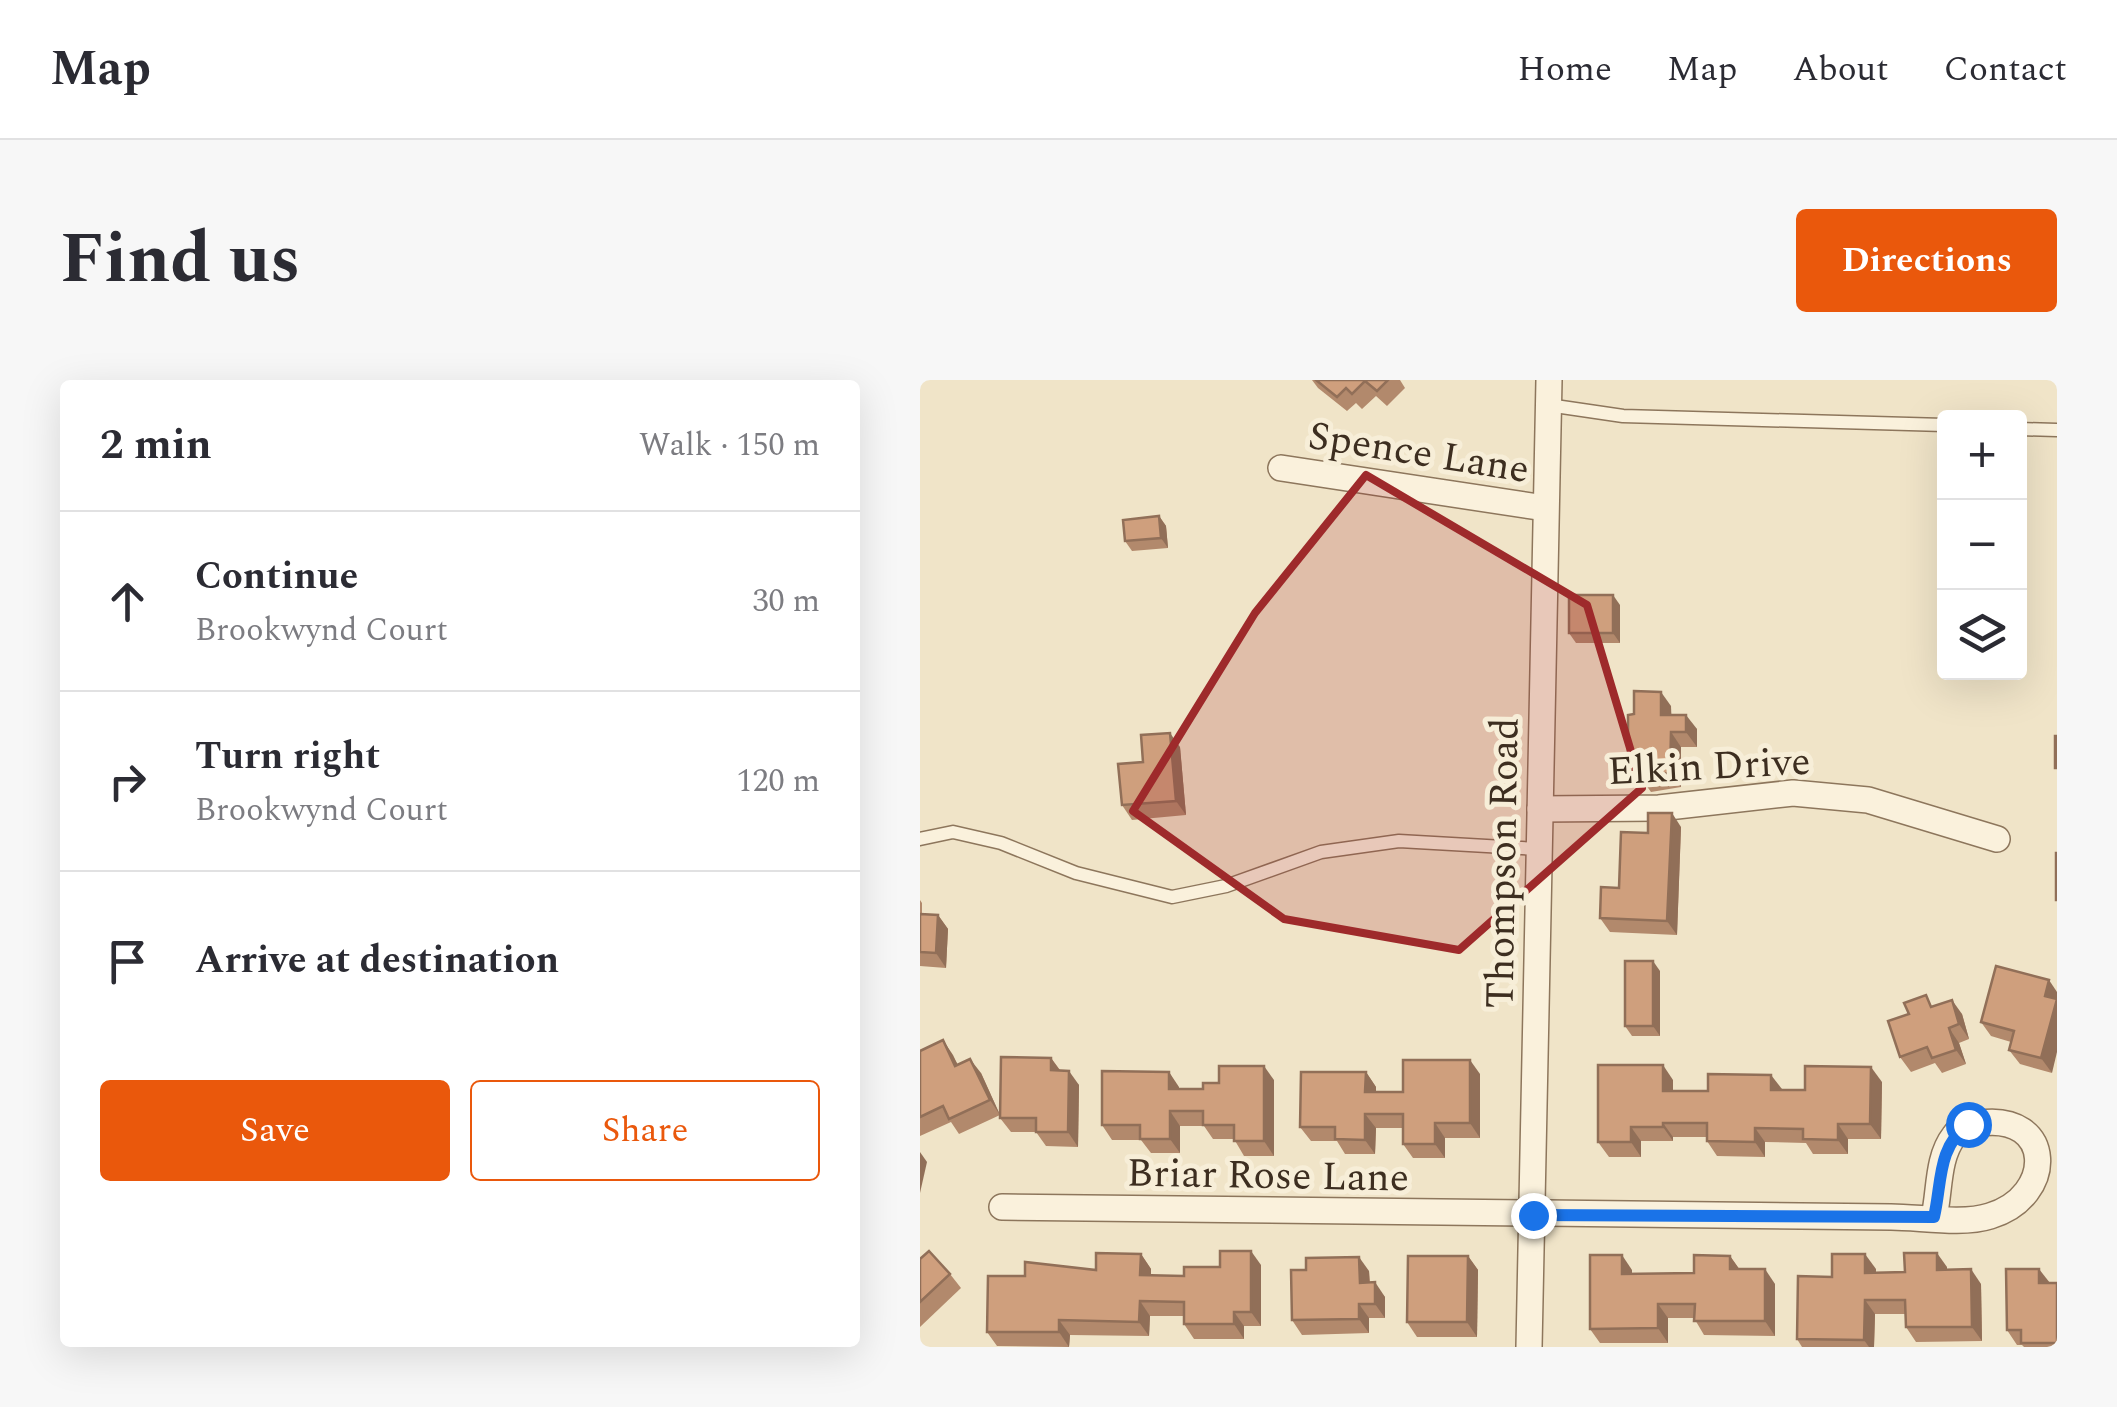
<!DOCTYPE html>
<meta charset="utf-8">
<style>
body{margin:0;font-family:Spectral,serif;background:#f7f7f7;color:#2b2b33}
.controls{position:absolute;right:30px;top:30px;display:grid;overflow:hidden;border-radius:10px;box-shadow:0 10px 40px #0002}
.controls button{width:90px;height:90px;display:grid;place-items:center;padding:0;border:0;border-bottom:2px solid #e1e1e2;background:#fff;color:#2b2b33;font:50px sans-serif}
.stop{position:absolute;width:30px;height:30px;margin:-22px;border:8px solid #1a73e8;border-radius:50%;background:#fff}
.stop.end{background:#1a73e8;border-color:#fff;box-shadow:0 2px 10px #0008}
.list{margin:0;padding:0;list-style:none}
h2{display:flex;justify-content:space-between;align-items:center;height:130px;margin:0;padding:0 40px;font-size:42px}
h2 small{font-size:32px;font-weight:400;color:#7c7c81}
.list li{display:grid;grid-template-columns:65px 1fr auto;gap:30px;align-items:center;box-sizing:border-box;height:180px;padding:0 40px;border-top:2px solid #e1e1e2}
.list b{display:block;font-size:38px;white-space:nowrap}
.list p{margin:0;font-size:32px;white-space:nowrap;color:#7c7c81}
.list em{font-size:32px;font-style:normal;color:#7c7c81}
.actions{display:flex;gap:20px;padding:30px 40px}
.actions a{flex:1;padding:22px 0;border:2px solid #ea580c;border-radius:10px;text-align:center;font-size:35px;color:#ea580c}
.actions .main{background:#ea580c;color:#fff}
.icon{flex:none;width:55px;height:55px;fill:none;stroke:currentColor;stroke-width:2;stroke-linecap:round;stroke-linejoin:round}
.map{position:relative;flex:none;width:1137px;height:967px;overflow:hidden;border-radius:10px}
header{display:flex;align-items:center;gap:60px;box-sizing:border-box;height:140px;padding:0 50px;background:#fff;border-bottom:2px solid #e1e1e2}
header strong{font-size:48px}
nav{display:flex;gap:55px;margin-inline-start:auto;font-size:35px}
.intro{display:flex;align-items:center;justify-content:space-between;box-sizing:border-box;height:240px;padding:0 60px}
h1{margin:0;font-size:70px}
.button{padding:25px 45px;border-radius:10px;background:#ea580c;color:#fff;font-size:35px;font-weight:700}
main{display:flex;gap:60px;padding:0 60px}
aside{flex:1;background:#fff;border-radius:10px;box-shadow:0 10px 40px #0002}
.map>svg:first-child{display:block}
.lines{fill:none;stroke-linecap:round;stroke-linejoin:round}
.service-casing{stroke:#8d765c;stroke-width:15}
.minor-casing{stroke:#8d765c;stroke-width:28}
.service{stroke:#faf1dc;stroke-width:12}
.minor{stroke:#faf1dc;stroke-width:25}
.wall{fill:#b2896c}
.shaded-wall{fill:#916f58}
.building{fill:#cf9f7d;stroke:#916f58;stroke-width:2.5}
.route{stroke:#1a73e8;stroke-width:12}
.marked{fill:#9e2a2b;fill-opacity:0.2;stroke:#9e2a2b;stroke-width:8;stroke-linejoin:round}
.labels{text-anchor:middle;stroke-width:10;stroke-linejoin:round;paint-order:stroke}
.street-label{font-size:40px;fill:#3d2e20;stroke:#f7eed8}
</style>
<header>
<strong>Map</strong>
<nav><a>Home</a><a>Map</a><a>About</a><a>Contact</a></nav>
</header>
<div class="intro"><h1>Find us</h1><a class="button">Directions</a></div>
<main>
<aside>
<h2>2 min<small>Walk · 150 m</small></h2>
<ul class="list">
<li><svg class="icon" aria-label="ahead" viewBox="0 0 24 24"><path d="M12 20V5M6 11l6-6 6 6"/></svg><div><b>Continue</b><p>Brookwynd Court</p></div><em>30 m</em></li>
<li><svg class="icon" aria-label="right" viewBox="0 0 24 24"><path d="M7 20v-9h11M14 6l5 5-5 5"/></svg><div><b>Turn right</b><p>Brookwynd Court</p></div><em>120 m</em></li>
<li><svg class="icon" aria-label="arrive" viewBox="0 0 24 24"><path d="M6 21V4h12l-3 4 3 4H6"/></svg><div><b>Arrive at destination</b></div></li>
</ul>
<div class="actions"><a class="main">Save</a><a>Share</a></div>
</aside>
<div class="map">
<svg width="1137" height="967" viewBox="0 0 1137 967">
<rect width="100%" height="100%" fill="#f0e4c8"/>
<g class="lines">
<g class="service-casing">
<g id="service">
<polyline points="628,25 703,36 1024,45"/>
<polyline points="1100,49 1137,50"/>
<polyline points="0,459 33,452 81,463 156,493 252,517 306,506 401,472 479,461 619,469"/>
</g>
</g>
<g class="minor-casing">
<g id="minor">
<polyline points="361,88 625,128"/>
<polyline points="620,429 739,428 873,413 948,420 1077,459"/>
<path d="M82 827 971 837C1000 837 1042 845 1070 836 1136 816 1134 733 1060 743 1049 744 1040 747 1034 756 1017 778 1020 811 1014 837"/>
<polyline points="609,967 629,0"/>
</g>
</g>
<use href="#service" class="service"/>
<use href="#minor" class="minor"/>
</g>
<g class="wall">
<polygon points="392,0 480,0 485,8 467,26 456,16 442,29 436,23 427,31 398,8"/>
<polygon points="239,136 246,146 248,168 212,171 205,161"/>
<polygon points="700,225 700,263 656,263 649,253"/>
<polygon points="751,326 751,335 777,349 777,367 761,367 761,407 731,412 726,405 718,405 708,390"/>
<polygon points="260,367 266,435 212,440 202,425 223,382"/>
<polygon points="761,447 757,555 690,552 680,538 699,508 728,453"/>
<polygon points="0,520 2,523 2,534 18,535 28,549 26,588 0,586"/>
<polygon points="1076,586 1132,693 1100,684 1089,670 1091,662 1071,656 1061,642"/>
<polygon points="740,591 740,656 712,656 705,646"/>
<polygon points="1014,626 1042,634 1049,659 1039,663 1046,684 1022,693 1015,683 991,692 980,677"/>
<polygon points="23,660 38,685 61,693 80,735 39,754 31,742 0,756 0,671"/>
<polygon points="131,678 140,690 159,705 158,767 126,766 116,752 91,752 80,738"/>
<polygon points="249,692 259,709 283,709 354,700 354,776 324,776 314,759 293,759 284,746 260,746 260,773 231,773 221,760 192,760 182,745"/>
<polygon points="446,692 456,707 456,712 483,712 560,694 560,758 525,758 525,778 493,778 483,764 483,748 456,748 455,774 425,774 417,761 391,761 380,747"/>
<polygon points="753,700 753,711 885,710 962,702 961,759 928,759 928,774 893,774 886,763 845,762 845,777 797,776 787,761 787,757 753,757 753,761 721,761 721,777 689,777 678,762"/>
<polygon points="221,874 231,889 231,895 264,896 300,887 341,885 341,946 324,946 324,959 274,959 264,944 264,936 230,936 229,956 150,955 149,967 77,966 67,952 105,896 176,890"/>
<polygon points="548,876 558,890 557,957 497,957 487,942"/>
<polygon points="810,876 819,889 855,904 855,956 784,955 774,938 748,938 748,963 680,963 670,949 712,890 712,894 774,893"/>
<polygon points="0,879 30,894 41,908 0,947"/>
<polygon points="1027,887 1027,890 1061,904 1062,961 996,962 986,947 985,934 955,934 954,967 882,967 877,959 912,897 956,889 956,892 985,892"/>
<polygon points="449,891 450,902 465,917 465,938 449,938 449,953 382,955 372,940"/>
<polygon points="1130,903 1137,903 1137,967 1104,967 1102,965 1097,965 1087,950"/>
</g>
<g class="shaded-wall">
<polygon points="239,136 246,146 248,168 241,158"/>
<polygon points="693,215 700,225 700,263 693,253"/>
<polygon points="741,312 751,326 752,349 741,335"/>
<polygon points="766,335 777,349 777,367 766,352"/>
<polygon points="751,352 761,367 761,407 750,393"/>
<polygon points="250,353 260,367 266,435 256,421"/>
<polygon points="752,433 761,447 757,555 747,541"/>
<polygon points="18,535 28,549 26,588 16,573"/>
<polygon points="733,581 740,591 740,656 733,646"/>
<polygon points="1129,600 1137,612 1137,672 1132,693 1121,678 1125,616"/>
<polygon points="1032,620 1042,634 1049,659 1039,644"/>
<polygon points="1029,648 1039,663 1046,684 1036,670"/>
<polygon points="23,660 33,675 45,700 35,686"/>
<polygon points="131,678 141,692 131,690"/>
<polygon points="50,679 61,693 80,735 70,720"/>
<polygon points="550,680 560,694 560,758 550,743"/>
<polygon points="743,685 753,700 753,726 743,711"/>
<polygon points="344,686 354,700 354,776 344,761"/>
<polygon points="951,687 962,702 961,759 950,744"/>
<polygon points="149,691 159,705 158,767 148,752"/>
<polygon points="249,692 259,707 259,724 249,709"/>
<polygon points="446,692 456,707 456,726 445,712"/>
<polygon points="851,695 862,709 861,724 851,710"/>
<polygon points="250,731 260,746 260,773 250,759"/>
<polygon points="445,734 456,748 455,774 445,760"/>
<polygon points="515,743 525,758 525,778 515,764"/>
<polygon points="743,743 753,757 753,761 743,747"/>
<polygon points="918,744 928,759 928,774 918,760"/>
<polygon points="711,747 721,761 721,777 711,762"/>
<polygon points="835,748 845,762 845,777 835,762"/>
<polygon points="0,772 7,782 0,813"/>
<polygon points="331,871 341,885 341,946 331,932"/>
<polygon points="1017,873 1027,887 1027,904 1017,890"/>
<polygon points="221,874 231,889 231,910 220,895"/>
<polygon points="945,874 956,889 955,907 945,893"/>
<polygon points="702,875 712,890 712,908 702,894"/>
<polygon points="548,876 558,890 557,957 547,942"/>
<polygon points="810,876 820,890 810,889"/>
<polygon points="439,877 449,891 450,917 440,903"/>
<polygon points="845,889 855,904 855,956 845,941"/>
<polygon points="1051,889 1061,904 1062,961 1052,947"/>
<polygon points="1119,889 1130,903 1119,903"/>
<polygon points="455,902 465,917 465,938 455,924"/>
<polygon points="945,920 955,934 954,967 949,967 944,960"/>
<polygon points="220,921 230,936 229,956 219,942"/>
<polygon points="439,924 449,938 449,953 439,939"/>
<polygon points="738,924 748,938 748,963 738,948"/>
<polygon points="314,932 324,946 324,959 314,944"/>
<polygon points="139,940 150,955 149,967 139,952"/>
</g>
<g class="building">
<polygon points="396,0 468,0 457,11 445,1 432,14 426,8 417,17"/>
<polygon points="239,136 241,158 205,161 203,140"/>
<rect x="649" y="215" width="44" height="38"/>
<polygon points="714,311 741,312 741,335 766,335 766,352 751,352 750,393 721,397 721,390 708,390 708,335 714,334"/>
<polygon points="250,353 256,421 202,425 198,384 223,382 221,355"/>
<rect x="1135" y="356" width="2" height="32"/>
<polygon points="728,433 752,433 747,541 680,538 681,507 699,508 701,452 728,453"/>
<rect x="1136" y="473" width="1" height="47"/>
<polygon points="0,534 18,535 16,573 0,572"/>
<rect x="705" y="581" width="28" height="65"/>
<polygon points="1076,586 1129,600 1125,616 1137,619 1121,678 1089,670 1094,651 1061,642"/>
<polygon points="1006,615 1011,627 1032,620 1039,644 1029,648 1036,670 1012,678 1007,667 980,677 968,641 989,634 984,623"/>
<polygon points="23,660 35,686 50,679 70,720 29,739 23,726 0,737 0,671"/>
<polygon points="81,677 131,678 131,690 149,691 148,752 116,752 116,738 80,738"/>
<polygon points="483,680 550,680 550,743 515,743 515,764 483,764 483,734 445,734 445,760 415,759 415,747 380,747 381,692 446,692 445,712 483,712"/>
<polygon points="678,685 743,685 743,711 788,711 788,694 851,695 851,710 885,710 885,686 951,687 950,744 918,744 918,760 883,759 883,749 835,748 835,762 787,761 787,743 743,743 743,747 711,747 711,762 678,762"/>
<polygon points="299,686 344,686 344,761 314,761 314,745 283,745 283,731 250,731 250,759 220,759 220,745 182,745 182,691 249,692 249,709 283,709 283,703 299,703"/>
<polygon points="9,871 30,894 0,922 0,879"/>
<polygon points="300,871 331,871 331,932 314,932 314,944 264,944 264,922 220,921 219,942 139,940 139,952 67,952 68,896 105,896 105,882 176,890 176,873 221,874 220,895 264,896 264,887 300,887"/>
<polygon points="984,873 1017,873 1017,890 1051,889 1052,947 986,947 985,920 945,920 944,960 877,959 878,896 912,897 912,874 945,874 945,893 985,892"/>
<polygon points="670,875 702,875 702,894 774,893 774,875 810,876 810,889 845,889 845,941 774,941 775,924 738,924 738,948 670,949"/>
<polygon points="488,876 548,876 547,942 487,942"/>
<polygon points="439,877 440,903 455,902 455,924 439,924 439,939 372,940 371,890 386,890 386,878"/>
<polygon points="1086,889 1119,889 1119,903 1137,903 1137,963 1101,963 1101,950 1087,950"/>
</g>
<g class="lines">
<path class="route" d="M613 835 1014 837C1022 803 1017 768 1048 744"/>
</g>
<path class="marked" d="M446 95 667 225 722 408 539 570 364 539 213 431 335 233Z"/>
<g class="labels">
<g class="street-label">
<text transform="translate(499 71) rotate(9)" y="14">Spence Lane</text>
<text transform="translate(789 385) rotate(-3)" y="14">Elkin Drive</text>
<text transform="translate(581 483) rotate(-89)" y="14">Thompson Road</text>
<text transform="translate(348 794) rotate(1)" y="14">Briar Rose Lane</text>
</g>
</g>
</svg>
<div class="controls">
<button>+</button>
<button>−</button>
<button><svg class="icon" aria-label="layers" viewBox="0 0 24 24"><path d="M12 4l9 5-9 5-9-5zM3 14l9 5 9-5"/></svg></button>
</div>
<div class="stop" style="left:1048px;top:744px"></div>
<div class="stop end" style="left:613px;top:835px"></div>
</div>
</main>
